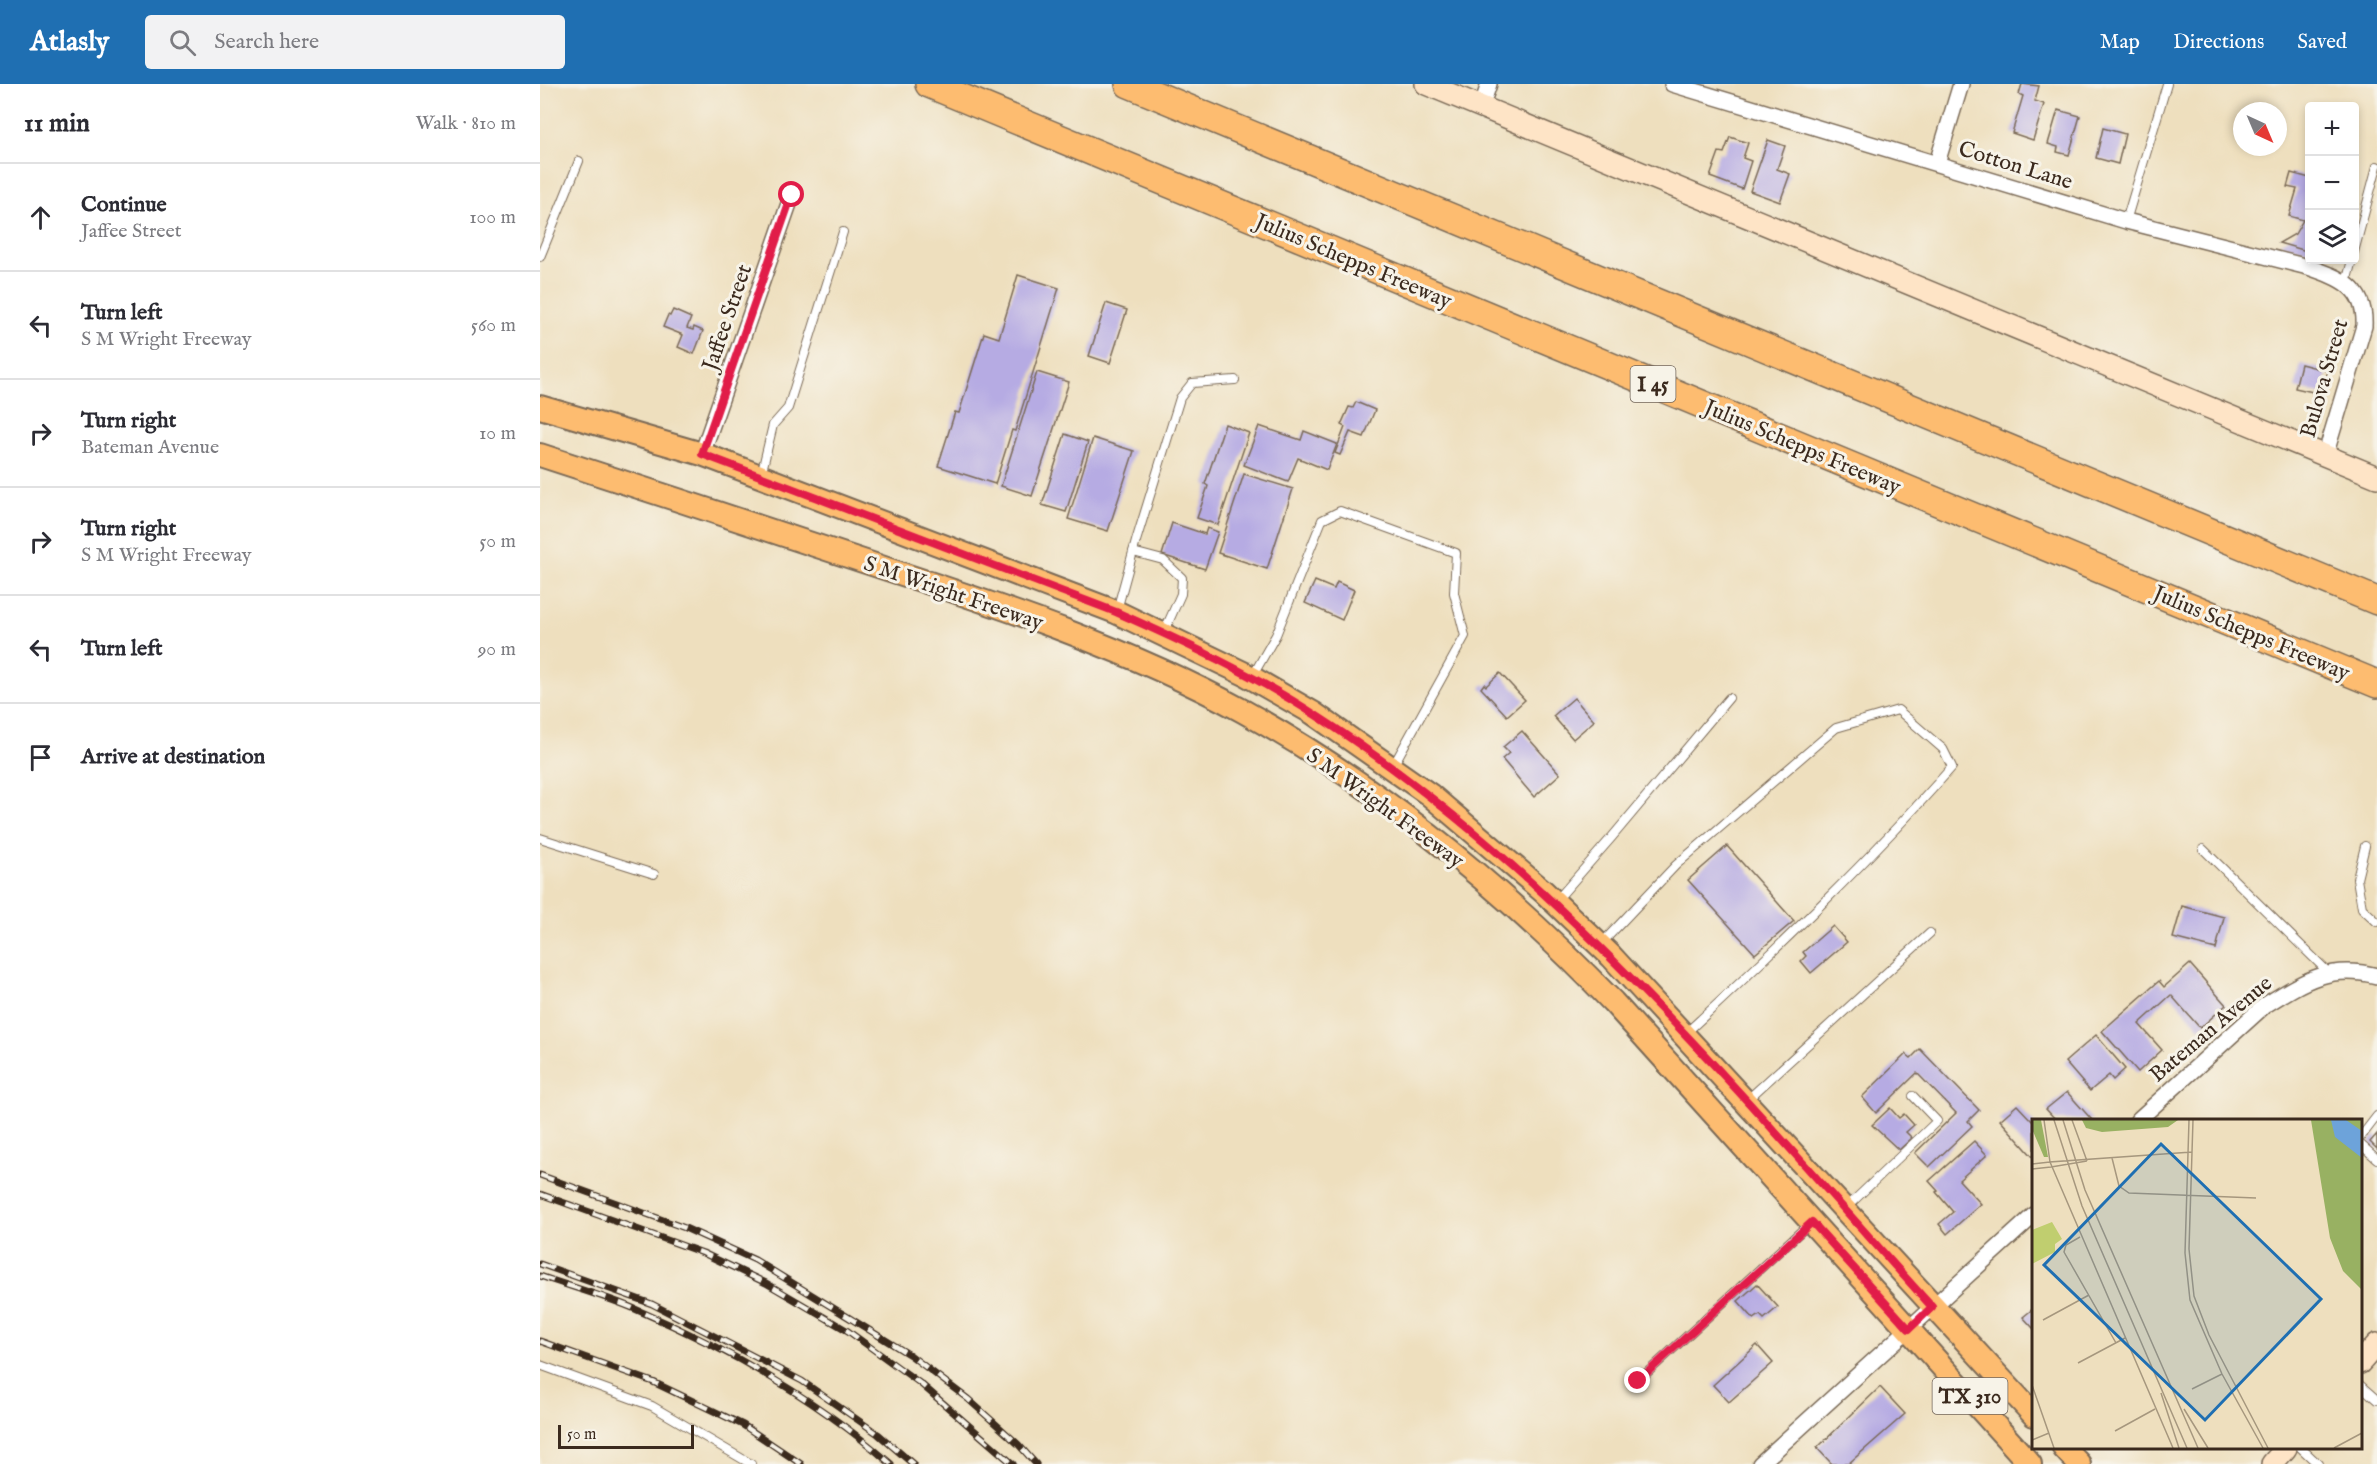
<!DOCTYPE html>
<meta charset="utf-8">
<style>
body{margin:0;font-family:"IM FELL English",serif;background:#f2f2f3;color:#2b2b33}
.controls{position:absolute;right:18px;top:18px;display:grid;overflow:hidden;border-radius:6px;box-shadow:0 3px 9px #0003}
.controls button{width:54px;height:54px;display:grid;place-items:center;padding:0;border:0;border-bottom:2px solid #e1e1e2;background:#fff;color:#2b2b33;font:30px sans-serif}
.compass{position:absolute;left:1693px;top:18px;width:54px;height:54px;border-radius:50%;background:#fff;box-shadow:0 3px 9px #0003;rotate:136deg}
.scale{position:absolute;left:18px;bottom:15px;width:136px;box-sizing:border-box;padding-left:6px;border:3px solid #3b2a1e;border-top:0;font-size:16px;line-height:21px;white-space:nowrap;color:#3b2a1e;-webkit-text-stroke:4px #f7f3e8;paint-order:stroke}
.stop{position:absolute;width:18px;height:18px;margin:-14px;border:4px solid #e11d48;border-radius:50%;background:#fff}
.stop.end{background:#e11d48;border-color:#fff;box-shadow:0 2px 6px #0008}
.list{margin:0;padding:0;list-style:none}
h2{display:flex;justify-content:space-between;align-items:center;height:78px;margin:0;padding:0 24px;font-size:26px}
h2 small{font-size:20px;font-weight:400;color:#7c7c81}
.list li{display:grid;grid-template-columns:39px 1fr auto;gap:18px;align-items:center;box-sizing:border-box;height:108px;padding:0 24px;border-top:2px solid #e1e1e2}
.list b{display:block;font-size:22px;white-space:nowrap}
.list p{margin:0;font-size:20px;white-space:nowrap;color:#7c7c81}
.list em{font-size:20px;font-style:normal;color:#7c7c81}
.icon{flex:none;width:33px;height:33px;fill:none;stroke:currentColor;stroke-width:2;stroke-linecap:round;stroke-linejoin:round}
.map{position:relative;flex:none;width:1837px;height:1380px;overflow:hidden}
header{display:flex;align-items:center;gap:36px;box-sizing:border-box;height:84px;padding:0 30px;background:#1f6fb2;color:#fff}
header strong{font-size:28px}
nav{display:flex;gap:33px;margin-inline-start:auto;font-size:21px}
.search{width:420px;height:54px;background:#f2f2f3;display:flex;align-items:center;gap:15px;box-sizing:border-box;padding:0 21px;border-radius:6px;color:#7c7c81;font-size:22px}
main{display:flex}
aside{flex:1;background:#fff}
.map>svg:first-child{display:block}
.building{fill:#b6abe3}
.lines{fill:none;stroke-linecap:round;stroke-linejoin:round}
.service-casing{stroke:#7a6956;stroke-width:10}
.minor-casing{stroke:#7a6956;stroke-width:18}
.secondary-casing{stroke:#7a6956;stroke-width:24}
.primary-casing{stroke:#7a6956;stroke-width:26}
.motorway-casing{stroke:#7a6956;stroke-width:30}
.service{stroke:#fff;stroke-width:8}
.minor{stroke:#fff;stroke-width:15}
.secondary{stroke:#fee4c6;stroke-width:21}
.primary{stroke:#fdbc70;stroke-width:22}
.motorway{stroke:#fdbc70;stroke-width:27}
.rail-casing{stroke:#3b2a1e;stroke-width:7}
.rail{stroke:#f7f3e8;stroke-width:4.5;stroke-dasharray:14;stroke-linecap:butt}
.route{stroke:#e11d48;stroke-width:8}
.labels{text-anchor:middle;stroke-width:6;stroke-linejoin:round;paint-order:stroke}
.shield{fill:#f7f3e8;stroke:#73665b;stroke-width:1.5}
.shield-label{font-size:21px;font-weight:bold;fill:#3b2a1e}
.street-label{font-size:22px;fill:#3b2a1e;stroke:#f7f3e8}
.inset-road{fill:none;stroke:#a6977e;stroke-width:1.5}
.view{fill:#1f6fb2;fill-opacity:0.15;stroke:#1f6fb2;stroke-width:3}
.inset-edge{fill:none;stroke:#3b2a1e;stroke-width:3}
</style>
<header>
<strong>Atlasly</strong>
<div class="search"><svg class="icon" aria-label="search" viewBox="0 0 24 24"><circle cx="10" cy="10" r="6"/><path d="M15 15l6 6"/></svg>Search here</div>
<nav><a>Map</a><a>Directions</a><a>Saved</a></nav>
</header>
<main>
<aside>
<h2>11 min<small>Walk · 810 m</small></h2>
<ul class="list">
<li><svg class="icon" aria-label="ahead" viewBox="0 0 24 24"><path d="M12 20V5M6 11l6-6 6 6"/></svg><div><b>Continue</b><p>Jaffee Street</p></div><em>100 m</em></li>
<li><svg class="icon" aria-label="left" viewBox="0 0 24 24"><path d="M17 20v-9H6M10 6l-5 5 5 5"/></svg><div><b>Turn left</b><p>S M Wright Freeway</p></div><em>560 m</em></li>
<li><svg class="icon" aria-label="right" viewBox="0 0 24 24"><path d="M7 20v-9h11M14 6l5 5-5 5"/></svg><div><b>Turn right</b><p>Bateman Avenue</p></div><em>10 m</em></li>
<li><svg class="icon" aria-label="right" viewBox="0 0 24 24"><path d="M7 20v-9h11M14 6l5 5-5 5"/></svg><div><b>Turn right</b><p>S M Wright Freeway</p></div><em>50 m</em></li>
<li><svg class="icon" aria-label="left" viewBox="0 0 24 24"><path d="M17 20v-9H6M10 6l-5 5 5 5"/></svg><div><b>Turn left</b></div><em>90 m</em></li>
<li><svg class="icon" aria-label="arrive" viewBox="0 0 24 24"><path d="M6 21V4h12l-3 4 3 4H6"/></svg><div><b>Arrive at destination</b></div></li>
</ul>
</aside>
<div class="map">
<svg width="1837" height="1380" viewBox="0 0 1837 1380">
<rect width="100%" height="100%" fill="#f7f3e8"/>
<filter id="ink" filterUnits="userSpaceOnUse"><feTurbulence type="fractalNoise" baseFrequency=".0167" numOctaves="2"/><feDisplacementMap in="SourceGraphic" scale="12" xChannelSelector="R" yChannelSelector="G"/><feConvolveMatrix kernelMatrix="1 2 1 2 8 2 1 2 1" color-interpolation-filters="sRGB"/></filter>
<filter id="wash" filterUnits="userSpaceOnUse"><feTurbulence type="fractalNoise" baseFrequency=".008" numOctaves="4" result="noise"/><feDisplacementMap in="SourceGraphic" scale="24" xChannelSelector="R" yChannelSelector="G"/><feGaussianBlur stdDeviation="1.35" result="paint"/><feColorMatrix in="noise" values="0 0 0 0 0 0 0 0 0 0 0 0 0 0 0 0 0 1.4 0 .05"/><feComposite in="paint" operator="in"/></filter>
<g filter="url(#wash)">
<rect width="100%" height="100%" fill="#eedfbe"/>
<g id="blocks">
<g class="building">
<polygon points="1482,0 1499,2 1495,17 1504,20 1493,56 1472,49 1483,12 1479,10"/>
<polygon points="1518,26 1540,32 1529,71 1517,68 1518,63 1508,60"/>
<polygon points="1563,44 1585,50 1578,80 1556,74"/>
<polygon points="1190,53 1208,59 1203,74 1211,77 1202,105 1170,93 1179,68 1184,69"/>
<polygon points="1228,56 1245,62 1237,85 1250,90 1240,118 1210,107"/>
<polygon points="1751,89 1770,94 1770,168 1739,159 1755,150 1763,136 1749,132 1757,105 1747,103"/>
<polygon points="478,191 519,204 475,347 472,346 455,400 398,382 415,328 419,329 444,249 459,254"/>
<polygon points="566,219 587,226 570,279 549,272"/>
<polygon points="133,226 151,234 147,244 153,246 154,243 163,247 154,270 138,263 143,251 123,243 128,231 130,232"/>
<polygon points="1761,280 1788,287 1782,310 1755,304"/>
<polygon points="497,288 529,298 492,412 461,402"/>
<polygon points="816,318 835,326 824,353 810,348 800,371 795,369 805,343 801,341 809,323 813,324"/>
<polygon points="685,340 709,349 678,441 657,434 668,402 665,400"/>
<polygon points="719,342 761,356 764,347 797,360 787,386 758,374 748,398 704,381"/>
<polygon points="525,350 548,358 526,428 502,421"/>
<polygon points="553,354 594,367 568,447 528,435"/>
<polygon points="704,390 753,405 727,485 678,469"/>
<polygon points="632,439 665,450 667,444 678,448 665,485 622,471"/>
<polygon points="775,497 794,505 797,498 814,506 802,536 765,519"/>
<polygon points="960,589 985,616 967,632 941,604 944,600 946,602"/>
<polygon points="1034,614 1054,637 1033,655 1013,632"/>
<polygon points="982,647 1020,690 994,713 962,675 969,669 963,663"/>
<polygon points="1187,762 1254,837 1215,870 1148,796"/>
<polygon points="1642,822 1684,833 1676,865 1633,854"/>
<polygon points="1293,842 1307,858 1271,889 1261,877 1266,872 1263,868"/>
<polygon points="1650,880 1686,921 1660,944 1631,911 1599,940 1622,966 1598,988 1562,947 1619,897 1624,903"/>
<polygon points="1556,951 1585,985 1573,996 1569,991 1550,1007 1525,978"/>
<polygon points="1380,965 1439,1026 1428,1037 1432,1042 1389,1083 1375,1069 1416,1029 1377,989 1336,1029 1322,1013 1366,970 1371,974"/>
<polygon points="1527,1008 1552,1036 1516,1036 1506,1025"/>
<polygon points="1477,1021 1494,1039 1494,1074 1460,1036"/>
<polygon points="1350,1024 1359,1034 1364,1030 1374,1041 1366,1048 1372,1054 1359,1066 1332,1041"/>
<polygon points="1837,1050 1837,1065 1830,1058"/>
<polygon points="1434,1057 1447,1071 1419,1096 1441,1120 1407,1150 1399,1140 1413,1128 1396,1108 1398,1107 1389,1097"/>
<polygon points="1217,1200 1238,1223 1224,1235 1220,1231 1214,1235 1198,1217"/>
<polygon points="1494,1224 1494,1245 1483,1233"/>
<polygon points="1217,1261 1233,1279 1189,1318 1173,1301"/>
<polygon points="1340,1303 1365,1330 1308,1380 1292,1380 1277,1364"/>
</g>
</g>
</g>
<g filter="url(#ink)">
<use href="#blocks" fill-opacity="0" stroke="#7a6956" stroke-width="1.5"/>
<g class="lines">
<g class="service-casing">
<g id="service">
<polyline points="1586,137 1627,0"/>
<polyline points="1814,168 1837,82"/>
<polyline points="0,173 39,77"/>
<polyline points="1806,199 1812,176"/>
<polyline points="221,391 233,341 248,324 303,148"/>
<polyline points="593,468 623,476 642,494 641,510 624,548"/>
<polyline points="577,526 596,457 640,314 652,299 695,296"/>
<polyline points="712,593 736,551 782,436 800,427 916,469 914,509 925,552 853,682"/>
<polyline points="0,754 114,790"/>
<polyline points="1825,762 1817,795 1822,824 1837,838"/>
<polyline points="1663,765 1790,890"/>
<polyline points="1016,817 1072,753 1189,614"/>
<path d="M1061 860 1136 781 1296 644 1358 626 1403 665 1412 683C1329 777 1238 864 1146 949"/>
<polyline points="1207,1016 1390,849"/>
<polyline points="1820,1054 1837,1032"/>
<polyline points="1820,1060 1837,1075"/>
<polyline points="1305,1125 1397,1037 1373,1012"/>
<polyline points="0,1281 112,1322 211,1380"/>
<polyline points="1098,1297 1270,1139"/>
<polyline points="1820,1301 1837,1316"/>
<polyline points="1761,1364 1778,1380"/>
</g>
</g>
<g class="minor-casing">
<g id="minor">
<path d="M1132 0 1586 137 1768 183C1800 194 1826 203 1824 242L1785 372"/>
<polyline points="941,24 949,0"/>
<polyline points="1397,79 1421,0"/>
<polyline points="162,370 252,111"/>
<path d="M1598 1036 1724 922C1762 898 1790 879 1837 892"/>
<polyline points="1220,1380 1494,1131"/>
</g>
</g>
<g class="secondary-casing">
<g id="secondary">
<polyline points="886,0 1837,393"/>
<polyline points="1820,1279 1837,1260"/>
<polyline points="1732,1380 1746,1364"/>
</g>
</g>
<g class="primary-casing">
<g id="primary">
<polyline points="0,323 162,370 576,528 705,590 773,629 890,711 1004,808 1071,872 1494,1331"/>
<path d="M0 371C115 408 229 446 344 484 466 524 590 565 703 627 840 703 964 805 1073 918L1490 1380"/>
<polyline points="1524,1364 1539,1380"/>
</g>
</g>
<g class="motorway-casing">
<g id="motorway">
<polyline points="389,0 1837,600"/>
<polyline points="589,0 1837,517"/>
</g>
</g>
<use href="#service" class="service"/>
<use href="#minor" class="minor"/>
<use href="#secondary" class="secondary"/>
<use href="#primary" class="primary"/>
<use href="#motorway" class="motorway"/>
<g class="rail-casing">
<g id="rail">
<polyline points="0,1091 145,1144 215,1176 370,1271 428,1315 478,1360 496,1380"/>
<polyline points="0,1110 163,1169 226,1199 308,1247 381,1300 473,1380"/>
<polyline points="0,1180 112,1220 262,1297 338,1350 373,1380"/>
<path d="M0 1192C31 1203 65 1212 95 1225 186 1264 276 1314 351 1380"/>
<polyline points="0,1257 113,1298 203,1341 261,1380"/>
</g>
</g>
<use href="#rail" class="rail"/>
</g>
</g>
<g class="lines" filter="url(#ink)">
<path class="route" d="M252 111 162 370 576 528C644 558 712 590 774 630 1017 786 1200 1011 1392 1223L1369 1245 1272 1138 1098 1297"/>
</g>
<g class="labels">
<g class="shield">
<rect x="1090.5" y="282" width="45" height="36" rx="4.5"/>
<rect x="1392.5" y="1294" width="75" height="36" rx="4.5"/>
</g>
<g class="shield-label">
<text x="1113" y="307">I 45</text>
<text x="1430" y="1319">TX 310</text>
</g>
<g class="street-label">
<text transform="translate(1476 80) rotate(17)" y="8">Cotton Lane</text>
<text transform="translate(814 176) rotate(23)" y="8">Julius Schepps Freeway</text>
<text transform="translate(186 233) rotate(-71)" y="8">Jaffee Street</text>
<text transform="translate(1783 294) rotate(-74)" y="8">Bulova Street</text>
<text transform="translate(1263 362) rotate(23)" y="8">Julius Schepps Freeway</text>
<text transform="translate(414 508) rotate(19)" y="8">S M Wright Freeway</text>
<text transform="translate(1712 548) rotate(23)" y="8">Julius Schepps Freeway</text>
<text transform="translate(846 723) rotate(36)" y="8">S M Wright Freeway</text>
<text transform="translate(1670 944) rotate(-40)" y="8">Bateman Avenue</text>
</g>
</g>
<g transform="translate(1492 1035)">
<rect width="330" height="330" fill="#eedfbe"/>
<path d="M20 103 30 120 23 125V133L0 145V111Z" fill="#c0ce6f"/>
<path d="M0 1H9L16 38H12L0 10ZM50 1H146L136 8 70 13 54 9ZM279 1H330V171L311 152 298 119Z" fill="#98b162"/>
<path d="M299 1H314L330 12V39L303 18Z" fill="#6da3da"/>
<path class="inset-road" d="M12 1 18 43M22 1 50 87 155 329M31 1 53 71 166 329M40 1 55 42M157 1 153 134 158 181 190 255 231 329M161 1 157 130 162 177 177 216 236 329M80 39 87 67 97 74 224 79M0 45 18 43M19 48 55 42M0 50 19 48M48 118 34 126 32 133 84 224M11 201 57 176M46 244 93 219M0 266 22 329M160 270 190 255M129 274 147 329M152 290 176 329M83 312 123 290M0 321 17 314M141 329 18 43 160 33M302 329 330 314"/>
<path class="view" d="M129 25 289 180 173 301 12 146Z"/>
<rect width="330" height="330" class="inset-edge"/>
</g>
</svg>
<div class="controls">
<button>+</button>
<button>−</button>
<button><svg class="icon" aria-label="layers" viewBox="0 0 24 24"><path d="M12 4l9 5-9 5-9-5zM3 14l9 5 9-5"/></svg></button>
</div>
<svg class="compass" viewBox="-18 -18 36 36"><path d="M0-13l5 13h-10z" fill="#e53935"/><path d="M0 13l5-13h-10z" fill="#7c7c81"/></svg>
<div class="scale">50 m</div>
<div class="stop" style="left:252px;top:111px"></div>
<div class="stop end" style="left:1098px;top:1297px"></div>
</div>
</main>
